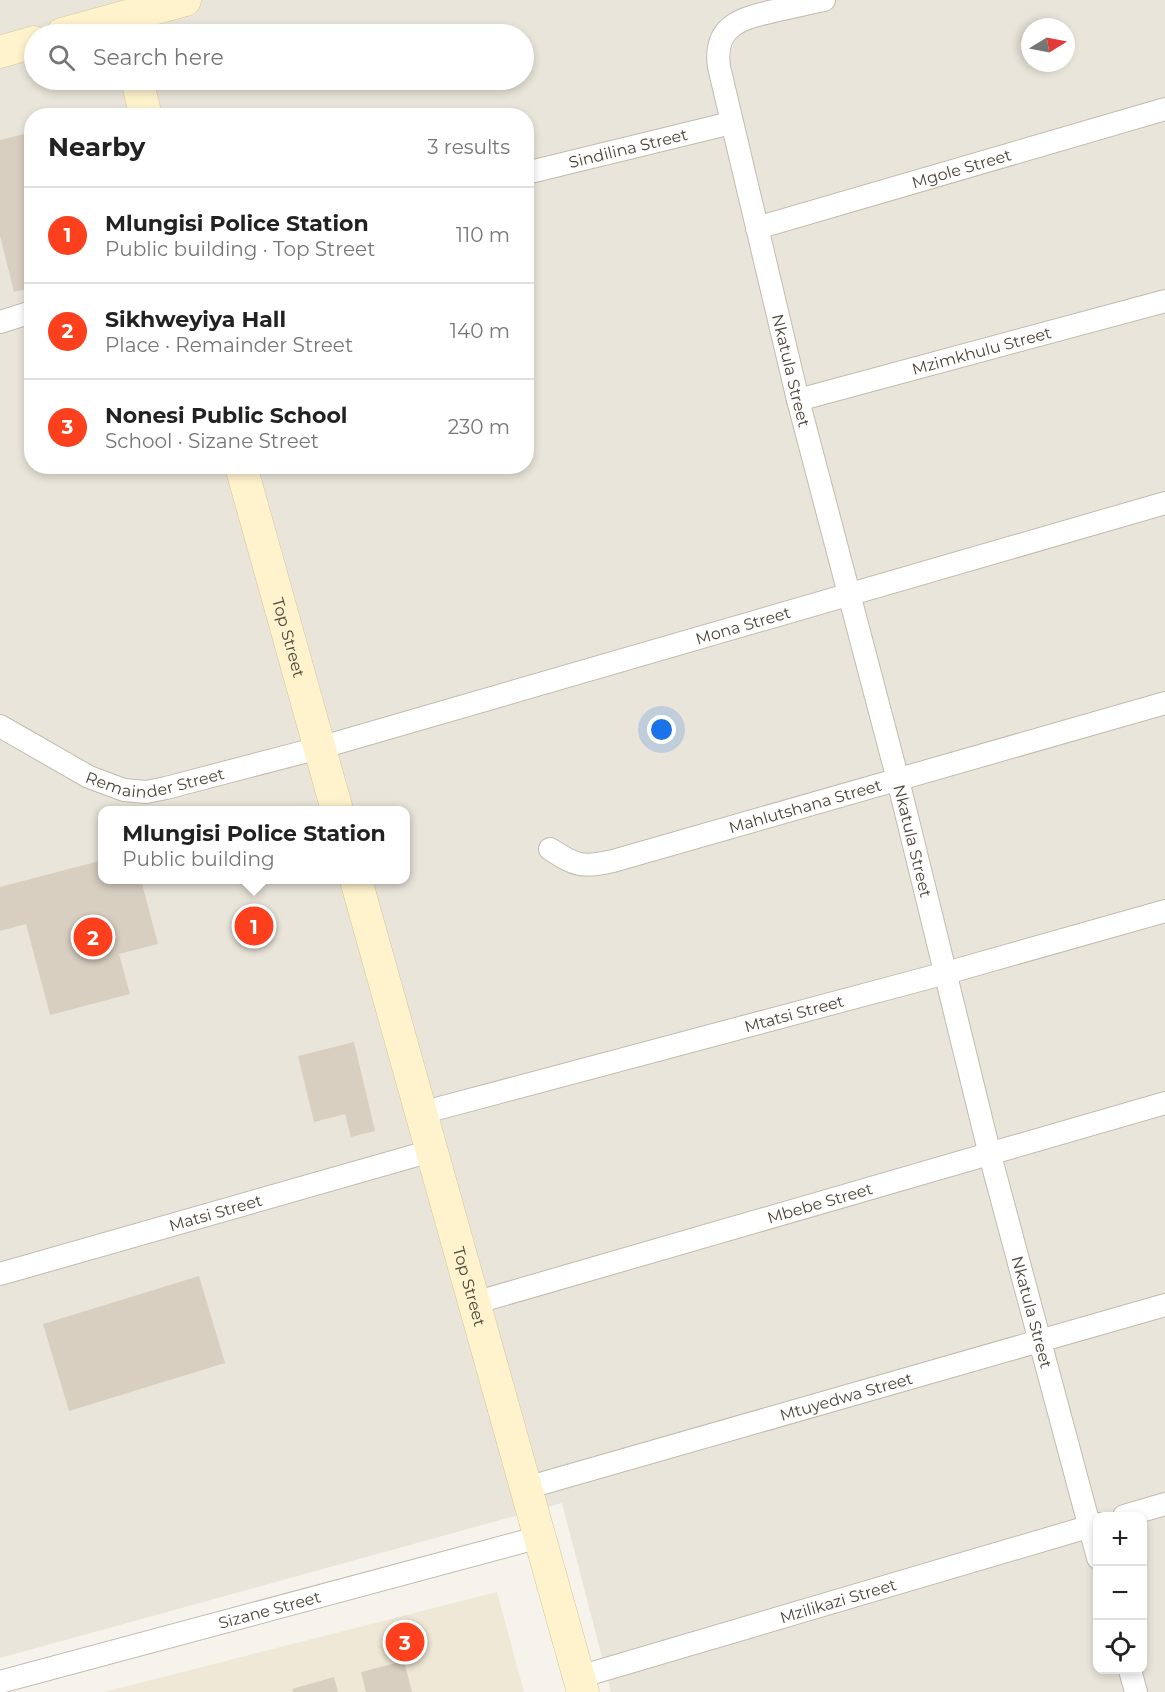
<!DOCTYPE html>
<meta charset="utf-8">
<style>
body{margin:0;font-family:Montserrat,sans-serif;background:#f2f2f2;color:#222}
.controls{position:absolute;right:18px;bottom:18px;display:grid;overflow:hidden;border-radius:12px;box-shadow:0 3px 9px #0003}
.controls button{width:54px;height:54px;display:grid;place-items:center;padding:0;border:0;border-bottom:2px solid #e0e0e0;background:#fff;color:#222;font:30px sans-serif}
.compass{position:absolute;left:1021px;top:18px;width:54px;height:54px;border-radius:50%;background:#fff;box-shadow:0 3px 9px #0003;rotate:80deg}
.you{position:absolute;left:662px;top:730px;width:21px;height:21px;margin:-15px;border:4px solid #fff;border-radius:50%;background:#1a73e8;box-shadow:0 0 0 9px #1a73e833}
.badge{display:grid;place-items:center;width:39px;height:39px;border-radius:50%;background:#fc3f1d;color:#fff;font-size:20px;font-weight:700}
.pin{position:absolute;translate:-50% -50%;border:3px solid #fff;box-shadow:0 2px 6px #0006}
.popup{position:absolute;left:98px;top:806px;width:312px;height:78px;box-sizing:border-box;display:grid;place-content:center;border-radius:12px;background:#fff;filter:drop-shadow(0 2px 4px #0005);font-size:20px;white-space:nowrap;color:#767676}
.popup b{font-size:22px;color:#222}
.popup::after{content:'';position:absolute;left:50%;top:100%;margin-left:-12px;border:12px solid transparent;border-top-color:#fff}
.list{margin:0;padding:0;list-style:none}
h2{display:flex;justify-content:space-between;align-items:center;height:78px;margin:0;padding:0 24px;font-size:26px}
h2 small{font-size:20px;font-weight:400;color:#767676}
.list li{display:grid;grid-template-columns:39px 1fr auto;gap:18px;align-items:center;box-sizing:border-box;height:96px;padding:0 24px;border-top:2px solid #e0e0e0}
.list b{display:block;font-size:22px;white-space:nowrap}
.list p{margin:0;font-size:20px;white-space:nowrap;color:#767676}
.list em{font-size:20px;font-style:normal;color:#767676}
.icon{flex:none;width:33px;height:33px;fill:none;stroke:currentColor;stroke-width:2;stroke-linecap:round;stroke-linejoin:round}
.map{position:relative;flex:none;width:1165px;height:1692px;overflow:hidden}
.search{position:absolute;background:#fff;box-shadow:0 3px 9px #0003;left:24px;top:24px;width:510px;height:66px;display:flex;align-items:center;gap:15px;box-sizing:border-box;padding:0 21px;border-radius:33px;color:#767676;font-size:22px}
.panel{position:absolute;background:#fff;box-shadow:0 3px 9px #0003;left:24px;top:108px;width:510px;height:366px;border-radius:24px}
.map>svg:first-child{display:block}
.residential{fill:#eae5da;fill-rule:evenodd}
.education{fill:#efe8d6}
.building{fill:#d8cfc1}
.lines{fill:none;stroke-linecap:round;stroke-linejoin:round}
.street-casing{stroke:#c2bbae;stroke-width:24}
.secondary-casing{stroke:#d6c79b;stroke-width:33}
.street{stroke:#fff;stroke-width:22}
.secondary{stroke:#fff3cd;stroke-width:32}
.labels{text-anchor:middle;stroke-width:4.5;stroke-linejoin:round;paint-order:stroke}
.street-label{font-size:16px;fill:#4b4439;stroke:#fff}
</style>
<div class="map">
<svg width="1165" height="1692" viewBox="0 0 1165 1692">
<rect width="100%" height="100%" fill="#f6f3ec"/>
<path class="residential" d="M0 0H1165V1692H611L562 1503 0 1658ZM1030 27H1066V63H1030ZM34 34H524V80H34ZM32 116H526V466H32ZM103 810H406V880H103ZM1098 1516H1142V1670H1098Z"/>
<polygon class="education" points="497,1592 524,1692 104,1692"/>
<g class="building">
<polygon points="32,132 32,288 14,292 0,236 0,140"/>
<polygon points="103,860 103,880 113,880 113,881 141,880 158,944 119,954 130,994 50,1015 26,924 0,931 0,887"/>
<polygon points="354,1042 375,1131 351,1137 345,1114 314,1122 298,1056"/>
<polygon points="199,1276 225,1363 69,1411 43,1324"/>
<polygon points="404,1661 412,1692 366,1692 361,1672"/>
<polygon points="334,1677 338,1692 293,1692 292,1689"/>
</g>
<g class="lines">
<g class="street-casing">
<g id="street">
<path id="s1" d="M824 0C808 3 793 7 778 10 743 18 713 24 719 67L798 400 898 780 990 1155 1098 1558"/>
<path id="s2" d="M526 173 731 123"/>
<path id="s3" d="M757 228 1165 109"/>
<polyline points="0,322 32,312"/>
<path id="s4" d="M798 400 1165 301"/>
<path id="s5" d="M0 726 89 777 124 790 146 792 166 788 319 748 1165 503"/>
<path id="s6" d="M550 849C576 866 582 868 613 861L1165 703"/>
<path id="s7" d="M421 1113 946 973 1165 911"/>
<path id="s8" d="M0 1274 431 1151"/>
<path id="s9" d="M474 1303 1165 1103"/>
<path id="s10" d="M526 1488 1165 1305"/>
<polyline points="1124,1516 1165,1504"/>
<polyline points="1130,1670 1136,1692"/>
<path id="s11" d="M579 1677 1098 1524"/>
<path id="s12" d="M0 1682 540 1537"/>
</g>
</g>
<g class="secondary-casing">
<g id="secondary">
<polyline points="62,34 185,0"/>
<polyline points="0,52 34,42"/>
<polyline points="137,80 146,116"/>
<path id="s13" d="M241 466 337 810"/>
<path id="s14" d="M356 880 583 1692"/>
</g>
</g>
<use href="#street" class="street"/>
<use href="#secondary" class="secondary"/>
</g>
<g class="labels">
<g class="street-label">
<text dy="6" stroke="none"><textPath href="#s2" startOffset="105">Sindilina Street</textPath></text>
<text dy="6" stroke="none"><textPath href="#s3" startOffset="213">Mgole Street</textPath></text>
<text dy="6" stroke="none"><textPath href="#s4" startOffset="190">Mzimkhulu Street</textPath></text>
<text dy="6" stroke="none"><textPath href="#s1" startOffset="453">Nkatula Street</textPath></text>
<text dy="6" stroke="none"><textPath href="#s5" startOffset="782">Mona Street</textPath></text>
<text dy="6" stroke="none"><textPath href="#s13" startOffset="178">Top Street</textPath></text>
<text dy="6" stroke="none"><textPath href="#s5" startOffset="171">Remainder Street</textPath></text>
<text dy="6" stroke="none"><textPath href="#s6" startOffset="267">Mahlutshana Street</textPath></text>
<text dy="6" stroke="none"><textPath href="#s1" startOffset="939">Nkatula Street</textPath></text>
<text dy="6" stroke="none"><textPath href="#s7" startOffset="386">Mtatsi Street</textPath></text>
<text dy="6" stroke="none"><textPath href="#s9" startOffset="360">Mbebe Street</textPath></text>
<text dy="6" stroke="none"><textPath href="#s8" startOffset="224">Matsi Street</textPath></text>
<text dy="6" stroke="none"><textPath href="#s14" startOffset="422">Top Street</textPath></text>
<text dy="6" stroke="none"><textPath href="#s1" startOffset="1425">Nkatula Street</textPath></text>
<text dy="6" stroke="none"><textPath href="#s10" startOffset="333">Mtuyedwa Street</textPath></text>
<text dy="6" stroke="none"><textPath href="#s11" startOffset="270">Mzilikazi Street</textPath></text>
<text dy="6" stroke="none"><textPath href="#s12" startOffset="279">Sizane Street</textPath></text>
</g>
</g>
</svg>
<div class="controls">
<button>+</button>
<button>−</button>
<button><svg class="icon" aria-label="locate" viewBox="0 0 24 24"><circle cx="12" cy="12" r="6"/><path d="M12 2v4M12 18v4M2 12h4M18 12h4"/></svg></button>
</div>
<svg class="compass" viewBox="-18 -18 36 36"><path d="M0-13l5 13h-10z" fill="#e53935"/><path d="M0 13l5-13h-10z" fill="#767676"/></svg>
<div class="you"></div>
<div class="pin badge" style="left:254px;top:926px">1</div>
<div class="popup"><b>Mlungisi Police Station</b>Public building</div>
<div class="pin badge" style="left:93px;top:937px">2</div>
<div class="pin badge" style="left:405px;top:1642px">3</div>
<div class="search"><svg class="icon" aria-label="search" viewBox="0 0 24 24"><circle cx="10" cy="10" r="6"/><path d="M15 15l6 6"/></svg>Search here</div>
<section class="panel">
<h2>Nearby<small>3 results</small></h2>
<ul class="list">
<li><span class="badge">1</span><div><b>Mlungisi Police Station</b><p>Public building · Top Street</p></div><em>110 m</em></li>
<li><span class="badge">2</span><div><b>Sikhweyiya Hall</b><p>Place · Remainder Street</p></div><em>140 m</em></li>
<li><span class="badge">3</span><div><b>Nonesi Public School</b><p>School · Sizane Street</p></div><em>230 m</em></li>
</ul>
</section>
</div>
